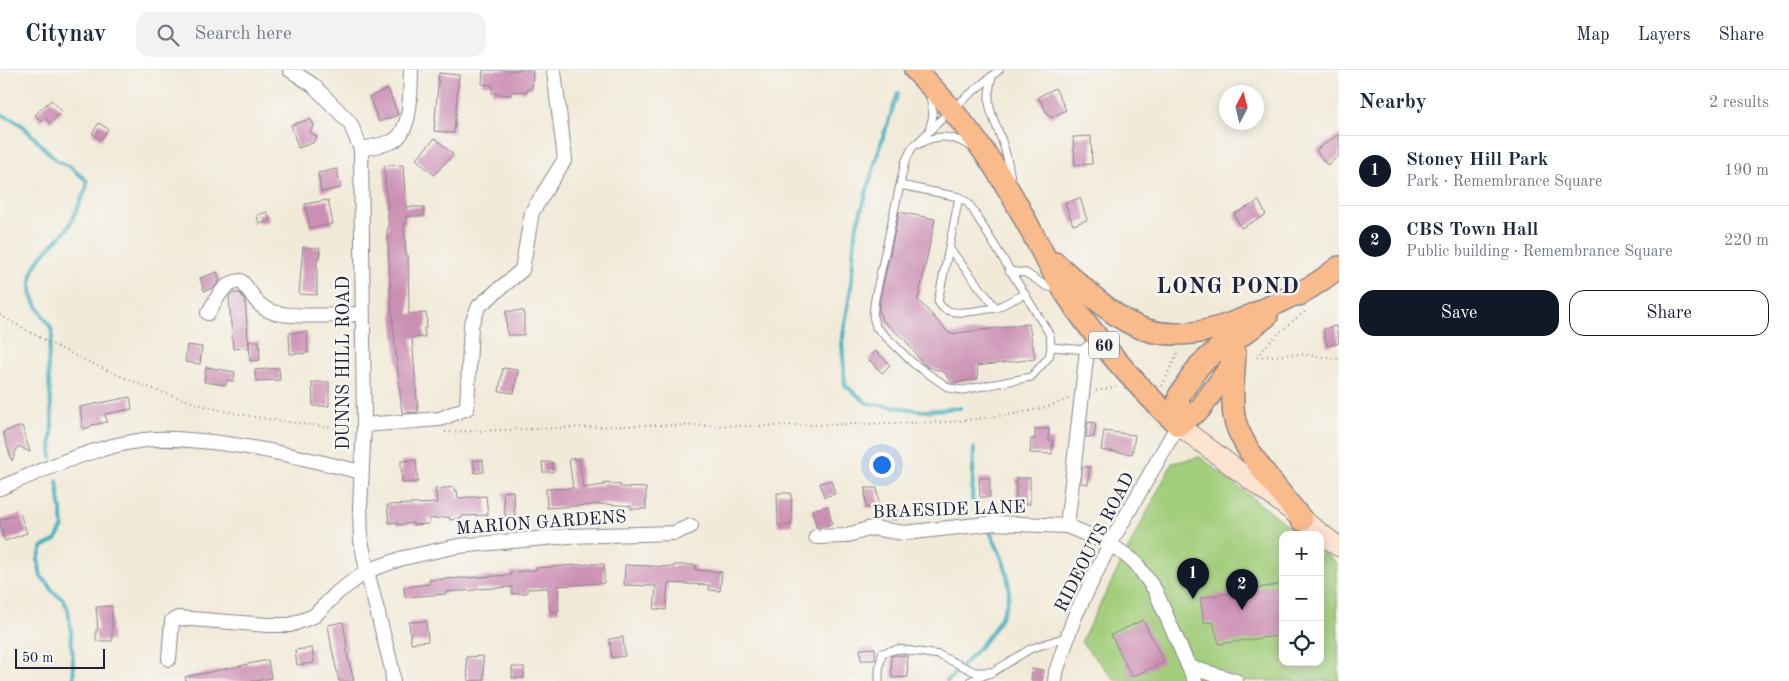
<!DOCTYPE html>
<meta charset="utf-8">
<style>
body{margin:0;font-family:"Old Standard TT",serif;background:#f2f2f3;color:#1f2937}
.controls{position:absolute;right:15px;bottom:15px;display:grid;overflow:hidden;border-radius:10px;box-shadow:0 2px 12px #0003}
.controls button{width:45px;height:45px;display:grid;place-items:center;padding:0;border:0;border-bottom:1px solid #e0e1e3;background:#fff;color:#1f2937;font:25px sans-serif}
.compass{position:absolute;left:1219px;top:15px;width:45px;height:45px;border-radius:50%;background:#fff;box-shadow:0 2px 12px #0003;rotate:7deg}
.scale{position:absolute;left:15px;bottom:12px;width:90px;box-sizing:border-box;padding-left:5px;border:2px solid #22223b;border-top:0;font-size:14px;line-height:18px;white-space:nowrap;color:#22223b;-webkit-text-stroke:4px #f6f6f2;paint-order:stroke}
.you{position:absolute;left:881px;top:394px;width:18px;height:18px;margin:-12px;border:4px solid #fff;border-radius:50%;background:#1a73e8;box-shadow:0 0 0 8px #1a73e833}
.badge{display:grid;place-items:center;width:32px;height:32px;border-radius:50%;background:#111827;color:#fff;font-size:16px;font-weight:700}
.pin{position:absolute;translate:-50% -41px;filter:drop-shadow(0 1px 2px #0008)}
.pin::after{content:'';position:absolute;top:26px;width:18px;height:15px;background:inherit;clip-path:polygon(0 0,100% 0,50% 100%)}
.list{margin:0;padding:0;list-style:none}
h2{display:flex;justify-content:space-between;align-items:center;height:65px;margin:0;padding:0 20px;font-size:21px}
h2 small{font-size:16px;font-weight:400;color:#747a83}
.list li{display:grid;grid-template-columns:32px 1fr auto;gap:15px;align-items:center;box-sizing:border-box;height:70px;padding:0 20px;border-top:1px solid #e0e1e3}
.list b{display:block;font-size:19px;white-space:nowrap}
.list p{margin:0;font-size:16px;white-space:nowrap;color:#747a83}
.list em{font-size:16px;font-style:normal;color:#747a83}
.actions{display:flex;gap:10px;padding:15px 20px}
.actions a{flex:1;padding:11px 0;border:1px solid #111827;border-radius:15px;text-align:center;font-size:18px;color:#111827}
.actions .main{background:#111827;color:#fff}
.icon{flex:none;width:28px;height:28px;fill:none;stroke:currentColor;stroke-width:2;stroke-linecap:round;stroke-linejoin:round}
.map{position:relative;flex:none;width:1339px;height:611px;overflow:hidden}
header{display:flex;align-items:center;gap:30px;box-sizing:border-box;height:70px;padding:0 25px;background:#fff;border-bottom:1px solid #e0e1e3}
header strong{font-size:24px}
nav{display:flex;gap:28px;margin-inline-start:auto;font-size:18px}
.search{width:350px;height:45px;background:#f2f2f3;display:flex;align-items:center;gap:12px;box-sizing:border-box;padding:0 18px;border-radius:15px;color:#747a83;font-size:19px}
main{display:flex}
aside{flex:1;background:#fff}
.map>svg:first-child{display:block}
.green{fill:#a3ce7b;stroke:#62785b}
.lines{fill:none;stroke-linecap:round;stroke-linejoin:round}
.stream{stroke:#42b1bc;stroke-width:4}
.building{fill:#cc8fb4}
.lane-casing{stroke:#8a868a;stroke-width:9}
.street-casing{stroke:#8a868a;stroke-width:16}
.secondary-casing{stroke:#8a868a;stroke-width:21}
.primary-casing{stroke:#8a868a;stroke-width:24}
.path{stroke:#8a868a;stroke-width:2;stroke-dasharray:1 4;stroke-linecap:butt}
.lane{stroke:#fff;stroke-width:7}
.street{stroke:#fff;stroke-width:14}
.secondary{stroke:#fde4d1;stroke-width:19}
.primary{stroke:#fabb8c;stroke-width:21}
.labels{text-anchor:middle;stroke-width:5;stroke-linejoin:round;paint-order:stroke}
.shield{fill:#f6f6f2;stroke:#626272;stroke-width:1}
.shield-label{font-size:16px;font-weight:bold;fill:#22223b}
.street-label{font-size:18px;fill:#22223b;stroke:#f6f6f2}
.district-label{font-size:22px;font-weight:bold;letter-spacing:1px;fill:#22223b;stroke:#f6f6f2}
</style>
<header>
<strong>Citynav</strong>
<div class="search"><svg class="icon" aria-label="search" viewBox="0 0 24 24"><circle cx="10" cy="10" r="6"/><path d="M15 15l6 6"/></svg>Search here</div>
<nav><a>Map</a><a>Layers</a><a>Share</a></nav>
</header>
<main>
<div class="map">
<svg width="1339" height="611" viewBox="0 0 1339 611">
<rect width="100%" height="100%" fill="#f6f6f2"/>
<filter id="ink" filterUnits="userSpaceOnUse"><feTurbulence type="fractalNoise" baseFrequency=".02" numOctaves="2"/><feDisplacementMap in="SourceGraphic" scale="10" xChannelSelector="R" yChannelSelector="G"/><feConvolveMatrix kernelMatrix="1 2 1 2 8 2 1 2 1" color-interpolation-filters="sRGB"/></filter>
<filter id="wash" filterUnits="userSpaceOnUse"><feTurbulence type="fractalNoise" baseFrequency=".0096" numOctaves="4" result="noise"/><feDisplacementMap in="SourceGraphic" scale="20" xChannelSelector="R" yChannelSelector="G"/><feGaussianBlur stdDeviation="1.12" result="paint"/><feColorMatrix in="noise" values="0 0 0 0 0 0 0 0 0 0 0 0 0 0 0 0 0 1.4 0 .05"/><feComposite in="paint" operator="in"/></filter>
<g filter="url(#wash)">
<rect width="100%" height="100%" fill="#f2ead8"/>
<polygon class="green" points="1200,387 1300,465 1283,465 1283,592 1320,592 1320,480 1336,493 1339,611 1116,611 1081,572 1172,393"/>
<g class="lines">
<g class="stream">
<polyline points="898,23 881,73 855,162 851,218 842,272 845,315 867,333 924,341 960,338"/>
<path d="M0 44 14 50 23 56 57 91 69 96 87 111C88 120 83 124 80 132 75 143 72 154 64 163 47 181 26 194 32 224 35 238 47 248 52 261V268L49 279 48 297 52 350 51 387"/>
<polyline points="974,378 972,429 982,448"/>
<polyline points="57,411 63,456 56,470 42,477 38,490 41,507 49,515 53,522 63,529 68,539 71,562 74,611"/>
<path d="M947 611C968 590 1010 551 1009 519 1008 498 998 478 989 460"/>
</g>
</g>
<g id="blocks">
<g class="building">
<polygon points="483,0 533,0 532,19 527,19 527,22 512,21 511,25 492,23 493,15 482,14"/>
<polygon points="439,3 459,5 454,63 434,61"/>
<polygon points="1055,18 1066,40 1050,48 1038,27"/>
<polygon points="388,19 398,45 379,52 369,27"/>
<polygon points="51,30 62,41 50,53 45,47 41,51 35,45"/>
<polygon points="310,49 314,55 310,62 317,67 313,73 298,78 291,55"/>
<polygon points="99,53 108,59 101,70 92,63"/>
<polygon points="1339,64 1339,86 1327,95 1316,80"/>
<polygon points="1091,66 1092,94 1075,95 1073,67"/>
<polygon points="435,68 453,84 434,105 416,89"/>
<polygon points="403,95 406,137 424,137 424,146 406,146 406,154 404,154 406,185 408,185 409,244 426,243 427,250 426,258 424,258 425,267 412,268 418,342 402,343 392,243 387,159 389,159 384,96"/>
<polygon points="337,99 341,118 321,122 318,103"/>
<polygon points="1080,128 1087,150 1073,155 1065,133"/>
<polygon points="328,130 333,154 310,158 305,134"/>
<polygon points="1259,131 1266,145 1241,158 1234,144"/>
<polygon points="267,142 270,151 259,154 257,145"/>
<polygon points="899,142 935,149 918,230 950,264 1029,254 1035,289 977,296 978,309 952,313 944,302 928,297 923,294 906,271 882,250 879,240 880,229"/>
<polygon points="303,177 320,178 319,189 317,189 317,225 299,224"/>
<polygon points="217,202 220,210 214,218 204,221 200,208"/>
<polygon points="232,223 240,223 245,230 249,278 233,279 229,227"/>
<polygon points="506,241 524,241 524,265 507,265"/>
<polygon points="1336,256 1339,273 1327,276 1323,259"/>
<polygon points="307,262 308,283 290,284 289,263"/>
<polygon points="249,271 259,271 260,290 250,291"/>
<polygon points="187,275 202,277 200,294 185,292"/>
<polygon points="876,281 890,295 882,303 868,289"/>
<polygon points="206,297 235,302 234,311 227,310 226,315 204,312"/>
<polygon points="279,298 280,310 256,311 255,300"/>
<polygon points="503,298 518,300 514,323 499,321"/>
<polygon points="312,312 329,312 329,336 313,336"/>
<polygon points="130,327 132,339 105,344 107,352 92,355 90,357 83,359 80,337"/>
<polygon points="1088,352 1096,353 1094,367 1086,367"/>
<polygon points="22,356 30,382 18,376 12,391 3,362"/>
<polygon points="1035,359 1049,359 1048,370 1053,370 1052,384 1030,383 1031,369 1035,369"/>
<polygon points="1104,361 1135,365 1132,384 1101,380"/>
<polygon points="579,388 583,418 604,415 604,413 621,415 620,417 646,418 646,439 631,439 631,436 605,434 547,438 546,419 573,418 569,389"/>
<polygon points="416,390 418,412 402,413 401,391"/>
<polygon points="473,390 483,390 484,402 475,403"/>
<polygon points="542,392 552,392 553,402 543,402"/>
<polygon points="1083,397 1090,397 1088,414 1081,413"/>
<polygon points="979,408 990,408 990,427 980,427"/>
<rect x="1016" y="408" width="14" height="26"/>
<polygon points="831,410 835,424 824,427 820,413"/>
<polygon points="454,417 454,421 457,420 458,428 486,426 488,445 462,446 462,448 450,450 449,447 429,449 429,454 413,455 413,453 397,455 397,452 389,453 387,435 437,433 435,419"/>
<polygon points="865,418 877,418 879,437 866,438"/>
<polygon points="513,421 515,445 505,446 503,422"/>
<polygon points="777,423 791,423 792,455 778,456"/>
<polygon points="883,434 898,436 896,450 881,448"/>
<polygon points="828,436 832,454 817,458 812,440"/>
<polygon points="20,444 27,463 5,471 0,456 0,450"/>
<polygon points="589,494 604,494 604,513 558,516 559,541 550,542 548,518 527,519 527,523 512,524 512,517 476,519 476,520 446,522 446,524 405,527 404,517 429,514 429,510 511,505 510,502 536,500 536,498"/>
<polygon points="625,495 674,497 674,495 696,495 695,500 722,502 720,521 709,520 709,515 668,513 666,540 654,539 656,516 624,515"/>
<polygon points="1283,514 1283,565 1219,574 1213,552 1204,553 1200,528"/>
<polygon points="112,536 112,571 96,571 96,560 98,560 96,537"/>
<polygon points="1143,550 1164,592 1132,607 1111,565"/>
<polygon points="426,551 428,571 411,573 409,552"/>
<polygon points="343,552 347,576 347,584 354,611 339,611 332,579 328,555"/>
<polygon points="623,567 625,586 612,588 609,569"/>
<polygon points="312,578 314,593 297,595 295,580"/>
<polygon points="875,578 875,590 861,590 860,579"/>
<polygon points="896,585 907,586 908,607 892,608 891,586"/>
<polygon points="483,586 484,610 468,611 466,587"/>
<polygon points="268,590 271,608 256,611 186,611 185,607"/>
<rect x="512" y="597" width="12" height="11"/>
<polygon points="1032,599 1043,600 1042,611 1031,611"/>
</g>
</g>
</g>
<g filter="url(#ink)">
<use href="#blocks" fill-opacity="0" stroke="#8a868a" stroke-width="1"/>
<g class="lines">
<g class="lane-casing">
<g id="lane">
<path d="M992 7C984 38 993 44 1002 71 1007 84 1009 96 1011 109"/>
<polyline points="929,61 933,45 930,25"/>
<path d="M919 74C939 63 953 66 972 77"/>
<polyline points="900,115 959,127 967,132 971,137 1050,265 1051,277 1049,287 1031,307 963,320 949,318 914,294 876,257 873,246 875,228 905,92 912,78 952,39 999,0"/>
<polyline points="959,127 949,178 996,238 1025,224"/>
<path d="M949 178 938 231C938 232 942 237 943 238 953 247 984 239 996 238"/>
<polyline points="1009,201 1026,203 1046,216 1057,219"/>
<polyline points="1051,277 1087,280"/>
<polyline points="879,611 879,600 882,583 898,579 939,585 975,602 993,602"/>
<polyline points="970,611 993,602 1030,579 1068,566"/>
</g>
</g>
<g class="street-casing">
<g id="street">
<polyline points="290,0 313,15 350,53 361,79 364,355 360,438 361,470 367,501 392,599 393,611"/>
<path d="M361 79C371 77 382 75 391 72 413 63 410 20 411 0"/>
<path d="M208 243C217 229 223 212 241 211 251 221 256 236 270 241 288 249 340 244 362 244"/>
<polyline points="364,355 440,349 467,338 471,255 479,236 522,200 532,142 565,89 554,2"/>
<path d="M0 418C47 398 93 377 144 370 166 367 190 370 212 372 263 378 312 390 361 402"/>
<polyline points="1067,456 1087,280 1100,270"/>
<polyline points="816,467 844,466 872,458 904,463 995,453 1067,456 1110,474 1135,492 1155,520 1195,611"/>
<polyline points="169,589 172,551 178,548 268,555 290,555 314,546 338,522 367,501 403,488 458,476 568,466 674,463 691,456"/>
<polyline points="1189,597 1236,611"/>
<polyline points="1055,611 1056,602 1074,548 1110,474 1178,355"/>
</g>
</g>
<g class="secondary-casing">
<polyline id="secondary" points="1178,355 1339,477"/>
</g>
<g class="primary-casing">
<g id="primary">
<path d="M915 0C954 39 987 81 1014 129 1031 159 1046 192 1065 222 1096 271 1136 315 1178 355"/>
<path d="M1055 193C1078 212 1100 236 1126 251 1187 286 1255 243 1310 217"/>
<polyline points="1299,225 1323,209 1339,197"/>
<path d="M1235 284C1234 304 1231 326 1234 346 1239 377 1282 424 1302 450"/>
<polyline points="1178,355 1179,326 1199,296 1219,278 1241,266 1267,246"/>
<polyline points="1178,355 1200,339 1230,297 1233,288"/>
</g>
</g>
<g class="path">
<path d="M0 245C63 282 130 314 201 335 249 349 301 353 351 360"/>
<path d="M1257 287C1271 269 1287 255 1306 241"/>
<polyline points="1257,287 1299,284 1339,289"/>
<polyline points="1162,316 1179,280"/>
<polyline points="1096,321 1116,317"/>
<polyline points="445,362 649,355 758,356 950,352 1015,344 1047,337 1068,329"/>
</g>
<use href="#lane" class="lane"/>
<use href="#street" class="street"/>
<use href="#secondary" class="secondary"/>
<use href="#primary" class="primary"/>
</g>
</g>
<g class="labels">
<rect class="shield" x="1089" y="261.5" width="30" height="27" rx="4"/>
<g class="shield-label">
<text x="1104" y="281">60</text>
</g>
<g class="street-label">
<text transform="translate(343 293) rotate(-90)" y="6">DUNNS HILL ROAD</text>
<text transform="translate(949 439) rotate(-2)" y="6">BRAESIDE LANE</text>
<text transform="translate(541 452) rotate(-4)" y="6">MARION GARDENS</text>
<text transform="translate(1094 472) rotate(-63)" y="6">RIDEOUTS ROAD</text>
</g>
<g class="district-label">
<text x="1228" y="223">LONG POND</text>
</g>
</g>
</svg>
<div class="controls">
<button>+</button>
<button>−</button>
<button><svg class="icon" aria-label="locate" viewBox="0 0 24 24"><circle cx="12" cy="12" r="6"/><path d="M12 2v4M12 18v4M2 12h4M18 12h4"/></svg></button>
</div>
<svg class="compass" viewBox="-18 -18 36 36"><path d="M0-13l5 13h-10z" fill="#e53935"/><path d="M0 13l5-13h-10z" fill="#747a83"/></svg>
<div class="scale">50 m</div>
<div class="you"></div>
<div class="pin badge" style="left:1193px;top:529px">1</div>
<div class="pin badge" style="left:1242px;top:540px">2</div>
</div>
<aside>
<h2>Nearby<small>2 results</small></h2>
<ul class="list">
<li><span class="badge">1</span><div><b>Stoney Hill Park</b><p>Park · Remembrance Square</p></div><em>190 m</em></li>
<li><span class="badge">2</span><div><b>CBS Town Hall</b><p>Public building · Remembrance Square</p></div><em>220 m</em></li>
</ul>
<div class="actions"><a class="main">Save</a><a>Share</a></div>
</aside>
</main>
